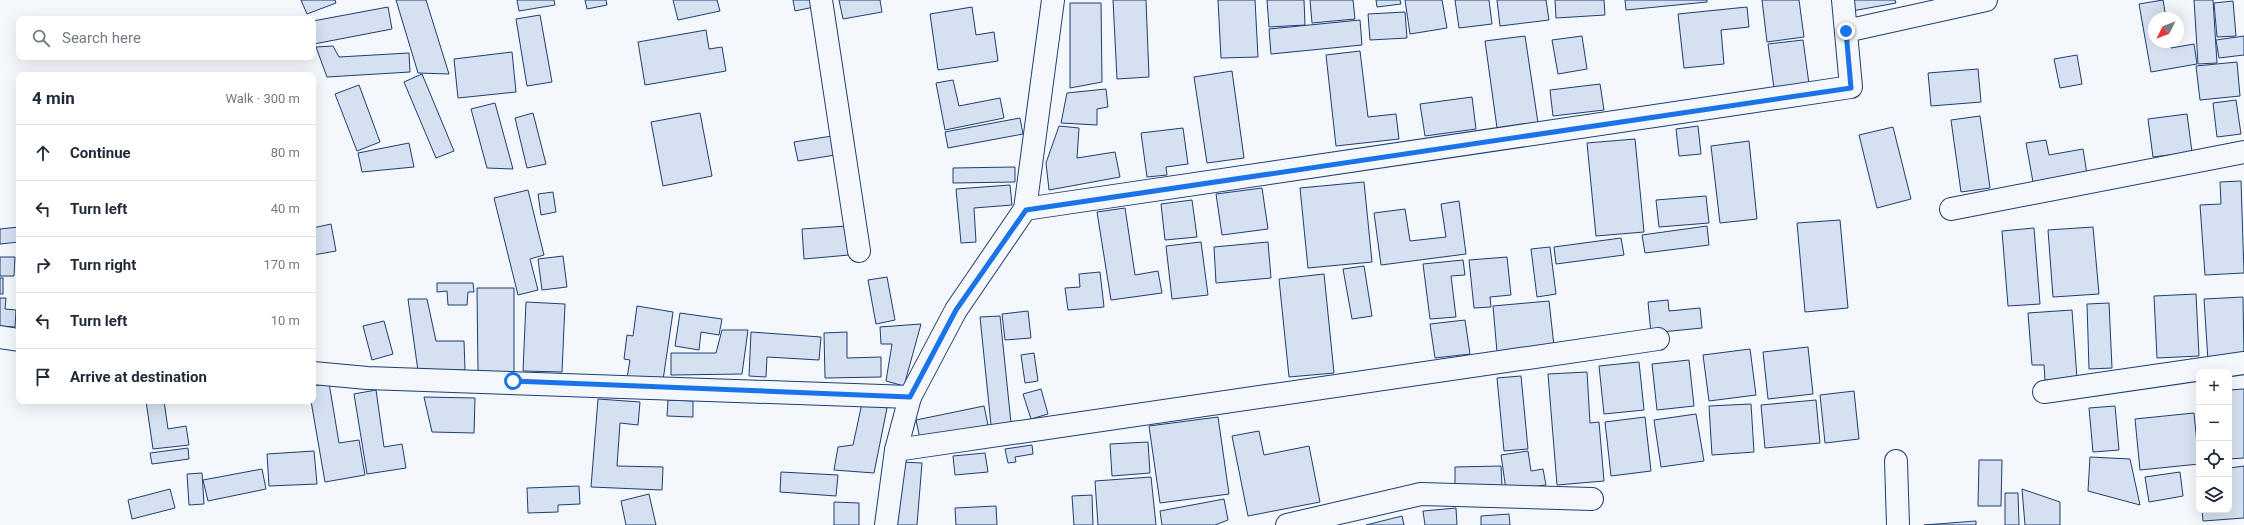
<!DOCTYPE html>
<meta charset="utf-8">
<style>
body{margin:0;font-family:Roboto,sans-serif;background:#f2f2f3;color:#1f2937}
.controls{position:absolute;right:12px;bottom:12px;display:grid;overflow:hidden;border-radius:8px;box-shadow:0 4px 16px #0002}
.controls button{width:36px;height:36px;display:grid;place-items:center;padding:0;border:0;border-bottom:1px solid #e0e1e3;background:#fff;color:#1f2937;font:20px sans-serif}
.compass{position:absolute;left:2148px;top:12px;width:36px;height:36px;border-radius:50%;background:#fff;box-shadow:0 4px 16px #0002;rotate:228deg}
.stop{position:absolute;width:12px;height:12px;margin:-9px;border:3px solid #1a73e8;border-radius:50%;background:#fff}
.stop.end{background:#1a73e8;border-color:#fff;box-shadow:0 1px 4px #0008}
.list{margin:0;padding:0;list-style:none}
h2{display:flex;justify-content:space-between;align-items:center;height:52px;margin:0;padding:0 16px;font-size:17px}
h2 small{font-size:13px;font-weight:400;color:#747a83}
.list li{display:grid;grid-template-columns:26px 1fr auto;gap:12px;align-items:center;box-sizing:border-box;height:56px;padding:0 16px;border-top:1px solid #e0e1e3}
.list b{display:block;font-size:15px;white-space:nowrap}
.list em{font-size:13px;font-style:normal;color:#747a83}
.icon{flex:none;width:22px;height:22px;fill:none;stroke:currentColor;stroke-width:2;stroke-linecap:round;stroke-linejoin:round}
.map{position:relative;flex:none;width:2244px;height:525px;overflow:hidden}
.search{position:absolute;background:#fff;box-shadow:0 4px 16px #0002;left:16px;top:16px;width:300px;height:44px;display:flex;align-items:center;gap:10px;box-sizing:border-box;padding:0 14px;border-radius:8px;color:#747a83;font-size:15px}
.panel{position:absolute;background:#fff;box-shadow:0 4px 16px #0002;left:16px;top:72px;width:300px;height:332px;border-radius:8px}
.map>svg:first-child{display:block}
.building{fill:#d5e0f0;stroke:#1d3f73}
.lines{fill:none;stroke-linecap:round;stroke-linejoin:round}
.minor-casing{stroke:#1d3f73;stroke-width:24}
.minor{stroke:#f4f7fb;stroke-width:22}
.route{stroke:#1a73e8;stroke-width:5}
</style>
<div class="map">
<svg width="2244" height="525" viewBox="0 0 2244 525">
<rect width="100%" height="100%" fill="#f4f7fb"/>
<g class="building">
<polygon points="301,0 335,0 336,3 307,14"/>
<polygon points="396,0 426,0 449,74 418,73"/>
<polygon points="517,0 554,0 555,5 519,11"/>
<polygon points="585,0 606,0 607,5 587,9"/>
<polygon points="673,0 717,0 720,11 678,20"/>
<polygon points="793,0 813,0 814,7 795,11"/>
<polygon points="839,0 880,0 882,12 843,19"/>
<polygon points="1113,0 1146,0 1149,77 1117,79"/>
<polygon points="1218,0 1255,0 1258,57 1221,58"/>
<polygon points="1267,0 1304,0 1305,25 1269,27"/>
<polygon points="1310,0 1353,0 1355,19 1312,23"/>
<polygon points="1376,0 1400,0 1401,4 1377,7"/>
<polygon points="1405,0 1442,0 1447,28 1410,34"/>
<polygon points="1455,0 1489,0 1492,24 1459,28"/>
<polygon points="1497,0 1546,0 1549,20 1500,26"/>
<polygon points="1555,0 1604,0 1605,15 1556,18"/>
<polygon points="1625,0 1707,0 1707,2 1626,10"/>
<polygon points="1762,0 1799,0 1804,37 1767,42"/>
<polygon points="1851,0 1895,0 1896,3 1852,11"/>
<polygon points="2163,0 2166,18 2154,18 2154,42 2170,42 2171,48 2194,44 2197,64 2151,72 2139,4"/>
<polygon points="2194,0 2213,0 2217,63 2198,64"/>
<polygon points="2233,1 2236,36 2217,37 2214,3"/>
<polygon points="1070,3 1101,3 1102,82 1070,88"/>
<polygon points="388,7 392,29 314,44 313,21"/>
<polygon points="972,7 976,35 994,32 998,61 938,70 930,14"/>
<polygon points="1747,7 1749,27 1721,30 1724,64 1684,68 1678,14"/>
<polygon points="1405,12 1407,38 1370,40 1368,14"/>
<polygon points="540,15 552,82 527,86 516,19"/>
<polygon points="1360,20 1362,45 1271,54 1269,29"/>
<polygon points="706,30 709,49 722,47 726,71 645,85 638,42"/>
<polygon points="1525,36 1538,123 1497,128 1485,41"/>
<polygon points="1582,36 1587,69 1558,74 1552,40"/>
<polygon points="2244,36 2244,55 2219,58 2216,40"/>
<polygon points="1803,40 1809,84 1774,88 1768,44"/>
<polygon points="333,46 339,57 409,53 410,72 327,77 316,47"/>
<polygon points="1360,51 1368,117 1396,114 1399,139 1336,146 1326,55"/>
<polygon points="512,52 516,92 458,98 454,59"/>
<polygon points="2077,55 2082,84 2060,88 2054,59"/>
<polygon points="2237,62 2240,96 2200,100 2196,66"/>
<polygon points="1978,69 1981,102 1931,106 1928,73"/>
<polygon points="1232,71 1244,158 1207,163 1194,77"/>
<polygon points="422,74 454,151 436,158 404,82"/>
<polygon points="953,80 959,106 1000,98 1004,118 945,130 936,83"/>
<polygon points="1600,84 1604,110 1553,116 1550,90"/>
<polygon points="359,85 380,142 357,151 335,94"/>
<polygon points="1106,89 1108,107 1097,109 1097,125 1061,123 1067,93"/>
<polygon points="1472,97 1476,129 1425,136 1420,104"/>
<polygon points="2236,100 2241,134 2217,137 2213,103"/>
<polygon points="495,103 513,169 487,168 471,109"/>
<polygon points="533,113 546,164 527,168 515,118"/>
<polygon points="700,113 712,176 663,186 651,122"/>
<polygon points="2187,114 2192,152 2153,157 2148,119"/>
<polygon points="1980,116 1990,188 1961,192 1951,120"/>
<polygon points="1020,118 1023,134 948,148 945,132"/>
<polygon points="1059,126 1079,128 1077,158 1115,152 1120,177 1049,190 1046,163"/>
<polygon points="1698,126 1701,154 1679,156 1676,129"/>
<polygon points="1893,127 1911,199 1877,208 1859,135"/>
<polygon points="1183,128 1188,164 1166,167 1167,175 1147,177 1141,133"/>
<polygon points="832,136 835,155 798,161 794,142"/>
<polygon points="1635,139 1644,232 1596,236 1587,143"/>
<polygon points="2046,140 2049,155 2083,149 2087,174 2033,182 2026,143"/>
<polygon points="1749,141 1757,219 1720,223 1711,146"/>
<polygon points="409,143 414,167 362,172 358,153"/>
<polygon points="1015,167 1015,182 953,183 953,168"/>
<polygon points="2241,181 2244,273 2205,275 2200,205 2221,204 2220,182"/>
<polygon points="1364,182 1372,262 1308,268 1300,188"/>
<polygon points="1010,185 1012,205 974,208 976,242 961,243 956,189"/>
<polygon points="1262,188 1268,229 1222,235 1216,194"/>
<polygon points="528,190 544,255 530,259 538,290 518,295 494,198"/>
<polygon points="553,192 556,212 541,215 538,194"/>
<polygon points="1706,196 1709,223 1659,227 1656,200"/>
<polygon points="1192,200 1197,237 1165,240 1161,204"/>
<polygon points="1459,201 1466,254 1381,265 1374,213 1405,209 1410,241 1446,237 1441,204"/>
<polygon points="1125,208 1135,275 1158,271 1162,293 1111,300 1097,212"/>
<polygon points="1840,220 1848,308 1805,312 1797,223"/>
<polygon points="331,224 336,251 313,255 313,228"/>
<polygon points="847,226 849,255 804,259 802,229"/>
<polygon points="1707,226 1709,245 1645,253 1642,235"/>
<polygon points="19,227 19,242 0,244 0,229"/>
<polygon points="2093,227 2099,294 2053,297 2048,230"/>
<polygon points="2034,228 2040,304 2008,306 2002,231"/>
<polygon points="1621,238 1624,255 1556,264 1554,247"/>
<polygon points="1201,242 1208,295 1172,299 1166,246"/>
<polygon points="1268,242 1271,278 1216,283 1214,247"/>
<polygon points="1550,247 1556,294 1537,297 1531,249"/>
<polygon points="563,256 567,287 542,290 538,259"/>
<polygon points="0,257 15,257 14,276 0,276"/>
<polygon points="1507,257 1511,295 1490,297 1491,307 1474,308 1469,260"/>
<polygon points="1463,260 1465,275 1451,276 1456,317 1430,319 1423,264"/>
<polygon points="1364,266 1372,316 1352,319 1343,269"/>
<polygon points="1100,272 1104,307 1068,310 1065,288 1080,287 1079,274"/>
<polygon points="1324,274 1334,373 1289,377 1279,279"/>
<polygon points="887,277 895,320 876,324 868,280"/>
<rect x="0" y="278" width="3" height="16"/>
<polygon points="437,283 473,283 474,292 468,292 467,305 448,305 447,291 437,292"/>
<polygon points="477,288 514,288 514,372 478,372"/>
<polygon points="2196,294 2199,356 2157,358 2154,296"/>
<polygon points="2243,297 2244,358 2208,361 2204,299"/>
<polygon points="0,298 6,298 5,309 16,310 15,327 0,326"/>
<polygon points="408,299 427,299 436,341 464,341 465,370 418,371"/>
<polygon points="1668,300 1669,311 1700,308 1702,328 1651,333 1648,302"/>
<polygon points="1549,301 1554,346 1497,352 1493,306"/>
<polygon points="526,302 565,304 562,372 523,371"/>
<polygon points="2109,303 2112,368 2089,369 2087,304"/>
<polygon points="637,306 673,312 663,380 627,378 630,360 624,359 627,335 633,336"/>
<polygon points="2072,310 2077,378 2045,380 2044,365 2032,365 2028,313"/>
<polygon points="1028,311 1031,338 1005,340 1002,314"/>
<polygon points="680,313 722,319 719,335 701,332 699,350 675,346"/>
<polygon points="1000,316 1011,423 991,425 980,317"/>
<polygon points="1465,320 1470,354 1435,358 1430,324"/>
<polygon points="384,321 393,354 372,360 363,326"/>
<polygon points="921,324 904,386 886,381 892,344 881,344 880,327"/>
<polygon points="722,330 748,330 742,374 671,375 671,353 716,353"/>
<polygon points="751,332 821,337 819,360 767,357 766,377 749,376"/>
<polygon points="847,332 847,358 881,357 881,377 825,378 824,333"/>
<polygon points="1808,347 1813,394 1768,399 1763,352"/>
<polygon points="1750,349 1756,395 1709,401 1703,355"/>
<polygon points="1034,353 1038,381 1025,383 1021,355"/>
<polygon points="1689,360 1694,406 1657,410 1652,364"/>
<polygon points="1639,362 1644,410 1604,414 1599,366"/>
<polygon points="1587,372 1590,423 1599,422 1604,481 1557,485 1548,374"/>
<polygon points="1521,376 1528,449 1504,451 1497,378"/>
<polygon points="329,383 339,443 359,440 365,475 325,482 311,401 313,401 313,386"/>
<polygon points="1041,389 1048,414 1031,419 1023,394"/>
<polygon points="2244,389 2244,458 2229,459 2229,390"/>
<polygon points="376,390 384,447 402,444 406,468 367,474 354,394"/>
<polygon points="1854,391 1859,439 1825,443 1820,395"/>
<polygon points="424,397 475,398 474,433 432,432"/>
<polygon points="598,399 640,402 638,425 620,423 617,466 663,467 662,490 591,487"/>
<polygon points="668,400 693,401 693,417 667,416"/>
<polygon points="1816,400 1820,443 1765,448 1761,405"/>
<polygon points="146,401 164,401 168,429 186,426 189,445 153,449"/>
<polygon points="862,403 887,408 874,473 834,470 838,447 853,445"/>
<polygon points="1751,404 1754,452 1712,455 1709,406"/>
<polygon points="984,406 988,425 920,439 916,420"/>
<polygon points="2115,406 2119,450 2093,452 2089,408"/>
<polygon points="2194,413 2199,464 2140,470 2135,419"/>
<polygon points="1696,414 1704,461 1661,467 1654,420"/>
<polygon points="1218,417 1229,494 1160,503 1149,426"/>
<polygon points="1645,417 1651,471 1611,476 1605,422"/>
<polygon points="1259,431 1264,455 1309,446 1320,502 1248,516 1232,436"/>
<polygon points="1148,442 1150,473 1112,476 1110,444"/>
<polygon points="1032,445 1033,454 1015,457 1016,462 1008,463 1005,449"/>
<polygon points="188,448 189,459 152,464 150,453"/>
<polygon points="314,451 317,484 269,486 267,454"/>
<polygon points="1528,451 1531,471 1543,469 1546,485 1506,490 1501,455"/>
<polygon points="985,453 988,472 955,475 953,456"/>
<polygon points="2090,457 2130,459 2140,505 2088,491"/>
<polygon points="1979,460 2002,460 2001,506 1978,506"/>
<polygon points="901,462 922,463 917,525 895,525"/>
<polygon points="1501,466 1502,486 1455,488 1455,467"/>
<polygon points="2244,466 2244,518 2203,521 2202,510 2229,510 2229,468"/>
<polygon points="262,469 266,489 208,501 203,480"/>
<polygon points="781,472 838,475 836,496 780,492"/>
<polygon points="2180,472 2183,496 2149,502 2145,477"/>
<polygon points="202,473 204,504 189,505 187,474"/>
<polygon points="1151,477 1156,525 1098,525 1095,481"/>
<polygon points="579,486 580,504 558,505 558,512 528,513 527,488"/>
<polygon points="170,489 175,508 132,519 128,500"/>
<polygon points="2022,489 2060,502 2060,525 2025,525"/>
<polygon points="2005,493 2018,493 2019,525 2005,525"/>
<polygon points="649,494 656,525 626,525 621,501"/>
<polygon points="1092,495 1093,525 1074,525 1072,496"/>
<polygon points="1224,499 1228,520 1215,525 1162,525 1160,511"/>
<polygon points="834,502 859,503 859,525 834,525"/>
<polygon points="996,506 997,525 956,525 955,508"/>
<polygon points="1456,508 1457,525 1425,525 1423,511"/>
<polygon points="1509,514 1510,525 1481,525 1481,516"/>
<polygon points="1402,516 1404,525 1366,525"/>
<polygon points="1976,521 1976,525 1924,525"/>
</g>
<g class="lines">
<g class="minor-casing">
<g id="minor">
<polyline points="821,0 859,251"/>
<polyline points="1846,31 1986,0"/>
<polyline points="1025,209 1851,87 1843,0"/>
<polyline points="1951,209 2244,152"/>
<polyline points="0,337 19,340"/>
<polyline points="313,373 367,378 910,397"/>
<polyline points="2044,392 2244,363"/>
<polyline points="896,450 1658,339"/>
<polyline points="1896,461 1898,525"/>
<polyline points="886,525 896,450 910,397 956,310 1025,209 1053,0"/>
<polyline points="1287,525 1421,494 1592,499"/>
</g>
</g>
<use href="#minor" class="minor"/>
</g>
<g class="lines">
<polyline class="route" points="513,381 910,397 956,310 1026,210 1851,88 1846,31"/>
</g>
</svg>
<div class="controls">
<button>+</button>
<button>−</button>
<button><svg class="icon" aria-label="locate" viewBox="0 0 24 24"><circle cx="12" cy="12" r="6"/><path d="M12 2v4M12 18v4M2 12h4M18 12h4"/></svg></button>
<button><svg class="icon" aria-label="layers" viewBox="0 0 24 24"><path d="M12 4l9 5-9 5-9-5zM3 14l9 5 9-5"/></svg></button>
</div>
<svg class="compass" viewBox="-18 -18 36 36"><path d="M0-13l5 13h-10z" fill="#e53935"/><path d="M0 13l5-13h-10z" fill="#747a83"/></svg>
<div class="stop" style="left:513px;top:381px"></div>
<div class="stop end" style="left:1846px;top:31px"></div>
<div class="search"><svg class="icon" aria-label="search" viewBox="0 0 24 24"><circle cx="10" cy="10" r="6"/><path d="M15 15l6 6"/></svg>Search here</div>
<section class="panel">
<h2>4 min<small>Walk · 300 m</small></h2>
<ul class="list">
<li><svg class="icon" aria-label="ahead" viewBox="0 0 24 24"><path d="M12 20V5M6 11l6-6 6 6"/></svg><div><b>Continue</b></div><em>80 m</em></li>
<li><svg class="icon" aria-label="left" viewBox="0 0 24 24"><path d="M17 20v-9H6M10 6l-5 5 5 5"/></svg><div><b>Turn left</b></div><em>40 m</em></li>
<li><svg class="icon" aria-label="right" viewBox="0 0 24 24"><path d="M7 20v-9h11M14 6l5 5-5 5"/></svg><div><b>Turn right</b></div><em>170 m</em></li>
<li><svg class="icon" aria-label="left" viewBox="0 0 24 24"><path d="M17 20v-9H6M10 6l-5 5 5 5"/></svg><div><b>Turn left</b></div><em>10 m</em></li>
<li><svg class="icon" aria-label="arrive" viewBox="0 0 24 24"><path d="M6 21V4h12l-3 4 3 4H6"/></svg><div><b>Arrive at destination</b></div></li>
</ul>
</section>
</div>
